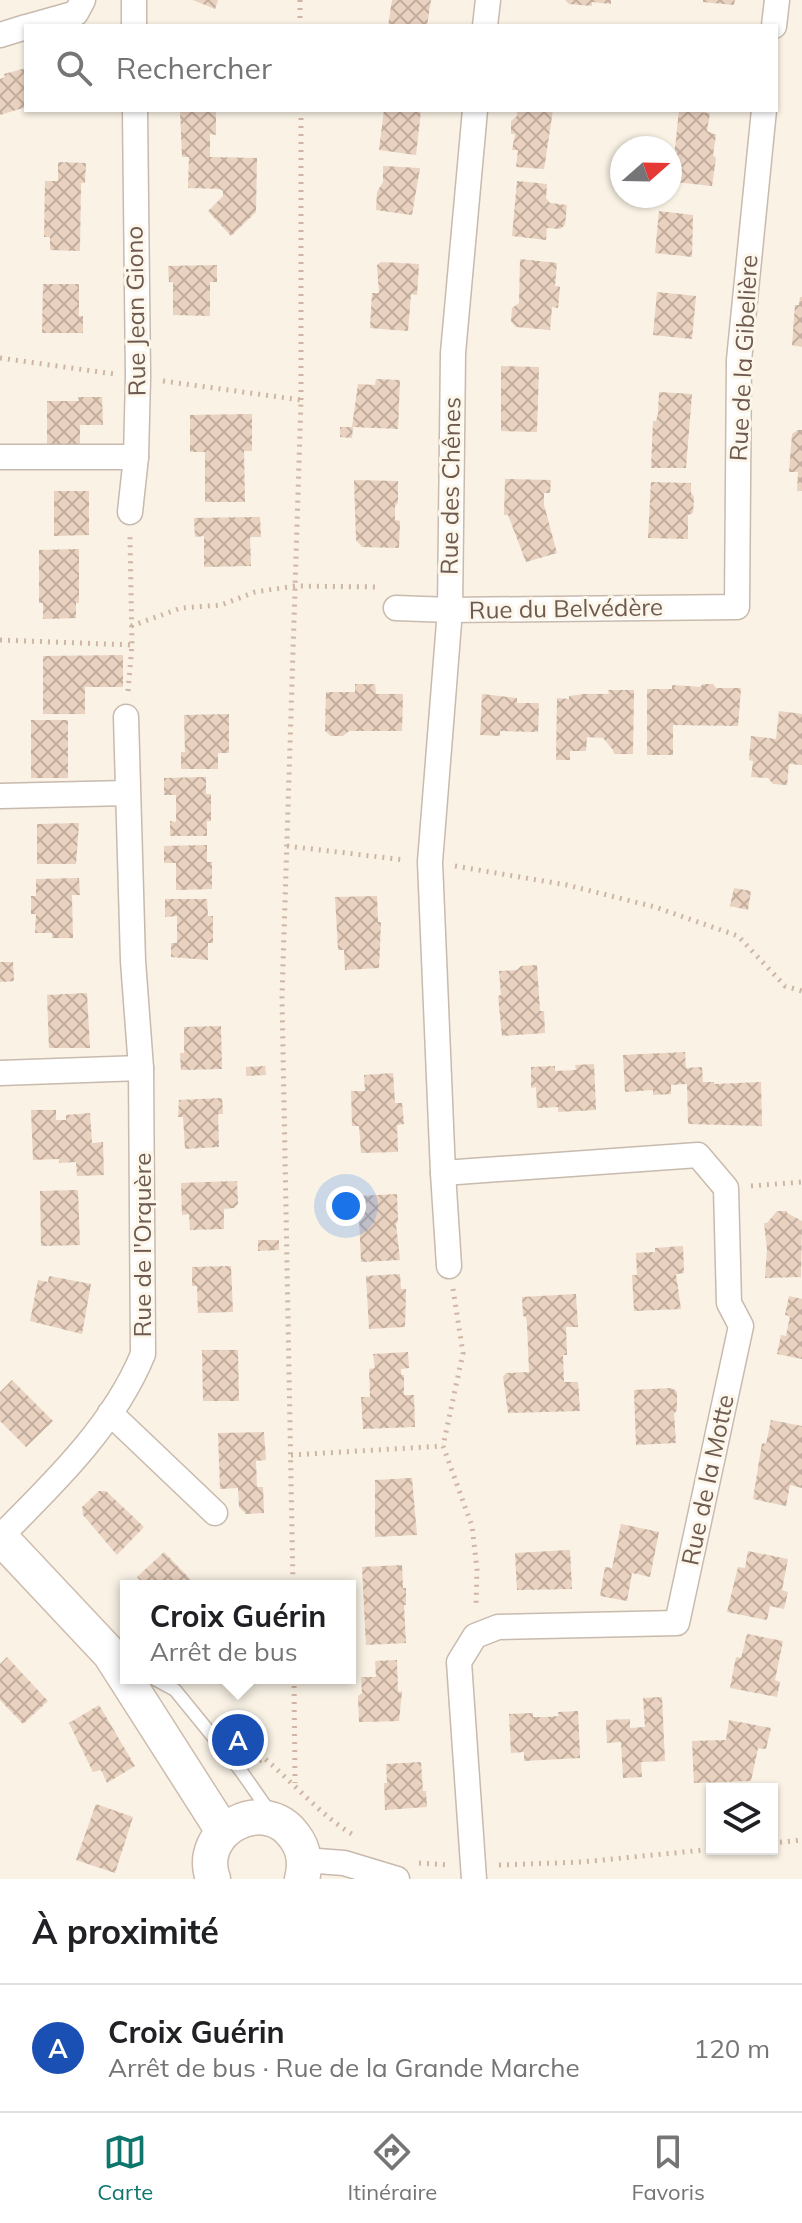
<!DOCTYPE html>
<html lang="fr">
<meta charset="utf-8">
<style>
body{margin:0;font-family:Mulish,sans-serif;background:#f6f6f6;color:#202124}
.controls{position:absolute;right:24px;bottom:24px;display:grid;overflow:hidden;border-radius:0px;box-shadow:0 2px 6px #0004}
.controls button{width:72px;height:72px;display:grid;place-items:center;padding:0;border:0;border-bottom:2px solid #e0e0e0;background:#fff;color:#202124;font:40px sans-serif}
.compass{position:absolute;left:610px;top:136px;width:72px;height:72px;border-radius:50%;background:#fff;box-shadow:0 2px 6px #0004;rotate:70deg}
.you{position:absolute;left:346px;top:1206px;width:28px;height:28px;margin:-20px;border:6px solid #fff;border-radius:50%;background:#1a73e8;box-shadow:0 0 0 12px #1a73e833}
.badge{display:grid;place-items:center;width:52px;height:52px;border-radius:50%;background:#0f766e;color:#fff;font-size:26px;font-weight:700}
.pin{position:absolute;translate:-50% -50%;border:4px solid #fff;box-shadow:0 2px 8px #0006}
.popup{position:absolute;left:120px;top:1580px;width:236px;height:104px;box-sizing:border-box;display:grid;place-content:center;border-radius:0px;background:#fff;filter:drop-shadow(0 2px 6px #0005);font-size:26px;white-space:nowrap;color:#757577}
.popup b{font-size:30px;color:#202124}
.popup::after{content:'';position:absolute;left:50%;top:100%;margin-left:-16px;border:16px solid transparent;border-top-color:#fff}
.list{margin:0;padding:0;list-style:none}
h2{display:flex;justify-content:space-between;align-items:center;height:104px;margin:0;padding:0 32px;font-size:34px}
h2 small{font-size:26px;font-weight:400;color:#757577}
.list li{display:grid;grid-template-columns:52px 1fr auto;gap:24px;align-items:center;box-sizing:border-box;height:128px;padding:0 32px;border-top:2px solid #e0e0e0}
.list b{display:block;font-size:30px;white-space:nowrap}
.list p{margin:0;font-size:26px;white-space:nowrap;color:#757577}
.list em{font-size:26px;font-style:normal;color:#757577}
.icon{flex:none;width:44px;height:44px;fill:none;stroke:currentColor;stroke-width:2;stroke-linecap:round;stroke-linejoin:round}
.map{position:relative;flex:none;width:802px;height:1879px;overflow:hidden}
.search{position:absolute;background:#fff;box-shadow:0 2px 6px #0004;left:24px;right:24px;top:24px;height:88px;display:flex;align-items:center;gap:20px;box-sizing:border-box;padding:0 28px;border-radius:0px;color:#757577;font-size:30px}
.sheet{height:232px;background:#fff}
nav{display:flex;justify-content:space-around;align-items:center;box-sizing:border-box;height:112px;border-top:2px solid #e0e0e0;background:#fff;font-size:22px;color:#757577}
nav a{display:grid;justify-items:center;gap:4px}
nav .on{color:#0f766e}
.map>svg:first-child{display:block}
.building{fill:url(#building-cross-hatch)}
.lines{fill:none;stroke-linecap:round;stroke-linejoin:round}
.lane-casing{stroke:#c8baad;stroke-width:15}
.street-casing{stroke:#c8baad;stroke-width:27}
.secondary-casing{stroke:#cdbcae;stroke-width:37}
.path{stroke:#cfb6a4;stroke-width:5;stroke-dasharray:2 6;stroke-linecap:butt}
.lane{stroke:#fff;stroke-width:12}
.street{stroke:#fff;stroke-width:24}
.secondary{stroke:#fff;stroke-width:34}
.labels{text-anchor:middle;stroke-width:6;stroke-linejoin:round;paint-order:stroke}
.street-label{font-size:24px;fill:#6e5a4e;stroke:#fcf6eb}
</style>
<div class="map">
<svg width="802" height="1879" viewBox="0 0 802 1879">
<defs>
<pattern id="building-cross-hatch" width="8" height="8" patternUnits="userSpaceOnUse" patternTransform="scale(2)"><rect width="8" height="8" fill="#ead2c0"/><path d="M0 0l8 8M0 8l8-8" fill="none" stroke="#c2ad9e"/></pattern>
</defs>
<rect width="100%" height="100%" fill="#f9f2e5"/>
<g class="building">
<polygon points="193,0 218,0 215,9"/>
<polygon points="392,0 431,0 427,26 388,26"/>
<polygon points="565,0 611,0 611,4 592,2 592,6 569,4"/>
<polygon points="703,0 735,0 734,5 703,2"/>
<polygon points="26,68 26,107 0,115 0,79 5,77 4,74"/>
<polygon points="180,110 216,110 216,135 210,134 210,157 257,158 256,212 231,236 208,211 223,196 223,191 220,189 188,188 189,157 182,157"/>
<polygon points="384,110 421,110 416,155 379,150"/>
<polygon points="517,110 553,110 544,169 516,167 518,150 512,150 515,134 511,134 511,121 517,116"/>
<polygon points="679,110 710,113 707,131 716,135 713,155 716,158 712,186 675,182 677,169 673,168"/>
<polygon points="58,162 86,163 85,183 81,183 80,251 50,250 50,237 44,237 45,181 58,181"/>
<polygon points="383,166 420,168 412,215 376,210 377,192 383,182"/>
<polygon points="517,181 547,184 546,198 550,203 567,205 565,225 560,229 547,228 546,240 512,236"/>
<polygon points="659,211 693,215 692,257 655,253"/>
<polygon points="520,259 557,263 555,286 560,287 558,308 552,307 550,330 516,327 511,321 512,308 519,303"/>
<polygon points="381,262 419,264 417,295 411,294 408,331 370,328 372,293 379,293 377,265"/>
<polygon points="217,265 217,282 210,282 210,316 173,315 173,282 169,282 168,266"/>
<polygon points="43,284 79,284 79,316 83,316 83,333 42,333"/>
<polygon points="657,292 696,296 692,339 653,335"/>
<polygon points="800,297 802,297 802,347 792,345 795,305 799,305"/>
<polygon points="501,366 539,367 537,432 501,431"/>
<polygon points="376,379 400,380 398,429 353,427 352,438 340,437 340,427 352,427 358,384 375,385"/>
<polygon points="659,392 692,394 686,468 651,468 653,421 656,421 658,414"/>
<polygon points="78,397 102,397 103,425 80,425 80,453 47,453 47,401 79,401"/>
<polygon points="252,414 252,451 244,451 245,502 205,502 205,452 190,452 190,415"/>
<polygon points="798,430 802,430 802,491 797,491 798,472 789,472 792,434"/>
<polygon points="505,479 551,480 550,493 544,493 544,505 557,553 526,562 508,515 504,515"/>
<polygon points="354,480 398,481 398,503 395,506 395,520 400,521 399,548 362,547 356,540"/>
<polygon points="651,482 691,483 691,493 694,497 693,513 688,515 688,539 648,538"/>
<polygon points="54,491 89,491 89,535 54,536"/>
<polygon points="260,517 261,537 250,537 251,566 204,567 204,536 195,537 194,518"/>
<polygon points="79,549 79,603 76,603 76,618 43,619 43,603 39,603 39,550"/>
<polygon points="123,655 123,687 85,687 85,714 43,714 43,656"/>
<polygon points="355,684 375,684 376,694 403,694 402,731 349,731 343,736 331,736 325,731 326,692 355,692"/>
<polygon points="703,684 713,684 716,688 741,688 738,726 673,725 673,755 647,755 647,689 672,689 672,685 700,687"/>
<polygon points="608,690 634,690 633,754 614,754 613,750 603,738 587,737 586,751 570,751 570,760 556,760 557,698 569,699 569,696 584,694 609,694"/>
<polygon points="482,694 517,698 517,703 539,703 538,732 500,731 500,736 480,735"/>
<polygon points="779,711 802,714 802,765 789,764 787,785 773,784 768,778 751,777 753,761 749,760 751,736 776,739"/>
<polygon points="229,714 229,753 218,753 218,769 181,769 181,752 185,752 184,715"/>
<rect x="31" y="720" width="37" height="58"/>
<polygon points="206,777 206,794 211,794 211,821 207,821 207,836 170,836 170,821 176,822 176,795 164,795 164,778"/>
<polygon points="79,823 76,864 37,864 37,824"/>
<polygon points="207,845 207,862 212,862 212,889 176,890 176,863 164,863 164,846"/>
<polygon points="79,878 80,895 72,895 73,938 52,938 52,933 35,933 36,914 31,914 31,896 36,896 36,879"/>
<polygon points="734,888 751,891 748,910 730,906"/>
<polygon points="377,896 378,922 381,922 379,968 345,970 344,950 338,950 335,897"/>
<polygon points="165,899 207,899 208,916 213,916 213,943 208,943 208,960 171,957 171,943 177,943 177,916 165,917"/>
<polygon points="0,962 13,962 14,981 0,982"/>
<polygon points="537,965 540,1011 544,1011 545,1033 502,1036 498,996 501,995 499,971 517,970 521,966"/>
<polygon points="87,993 90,1048 49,1048 47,995"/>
<polygon points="221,1026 222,1069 181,1070 180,1053 184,1053 184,1027"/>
<polygon points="685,1052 686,1068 702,1067 703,1082 714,1082 714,1084 761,1082 762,1126 688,1124 687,1084 671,1085 671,1094 653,1095 653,1090 625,1092 623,1055"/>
<polygon points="594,1064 596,1110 558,1112 558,1107 537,1108 536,1087 531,1088 531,1067 555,1066 555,1071 576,1070 575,1065"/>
<polygon points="265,1066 266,1075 246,1076 246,1067"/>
<polygon points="393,1073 395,1103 402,1103 404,1124 397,1125 398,1152 361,1153 359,1126 352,1126 351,1091 365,1091 364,1075"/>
<polygon points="222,1098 223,1114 218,1114 219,1147 185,1149 183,1117 178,1117 179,1100"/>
<polygon points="31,1110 56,1110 56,1120 66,1120 66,1115 90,1113 92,1143 103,1142 104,1175 77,1176 76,1162 59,1163 59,1159 33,1160"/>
<polygon points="237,1181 238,1204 234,1208 224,1209 224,1229 190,1230 189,1214 182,1215 181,1183"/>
<polygon points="78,1190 80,1245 41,1246 40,1191"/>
<polygon points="397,1194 398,1221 396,1224 400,1260 361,1262 358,1196"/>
<polygon points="777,1211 787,1211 787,1213 802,1221 801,1277 765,1278 767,1249 764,1223 767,1223"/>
<polygon points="258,1240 279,1240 279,1250 258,1251"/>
<polygon points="683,1246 684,1273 676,1274 681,1309 634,1311 632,1275 637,1275 636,1253 655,1252 655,1248"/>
<polygon points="231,1266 233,1312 198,1313 197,1286 192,1286 192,1267"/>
<polygon points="400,1274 401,1289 406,1289 405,1327 369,1329 366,1276"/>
<polygon points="49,1276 91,1284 82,1334 30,1321 38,1280 48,1282"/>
<polygon points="576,1294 578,1327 566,1327 567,1355 563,1355 564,1382 578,1382 580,1411 508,1413 503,1377 506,1373 529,1372 527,1325 526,1317 523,1316 522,1297"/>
<polygon points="789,1296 802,1299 802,1359 777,1354 781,1335 786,1336 790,1316 785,1315"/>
<polygon points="202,1350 238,1350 239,1401 203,1401"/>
<polygon points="408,1352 409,1368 401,1369 401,1375 404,1375 404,1395 414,1395 415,1427 363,1429 361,1397 370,1397 369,1369 375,1368 373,1354"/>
<polygon points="12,1380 53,1421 26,1447 0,1421 0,1392"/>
<polygon points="672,1388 677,1392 677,1410 674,1414 676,1443 636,1445 634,1390"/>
<polygon points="771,1420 802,1426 802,1488 790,1485 786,1506 753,1499 762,1443 766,1444"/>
<polygon points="264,1432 266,1460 256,1461 257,1487 263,1487 264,1513 246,1514 239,1507 238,1488 220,1489 218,1433"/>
<polygon points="412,1478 417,1535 375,1537 375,1480"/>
<polygon points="99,1491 106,1491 144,1527 117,1555 83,1515 82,1507"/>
<polygon points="621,1524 659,1532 650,1577 632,1573 627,1601 600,1596 605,1567 612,1568"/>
<polygon points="570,1550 572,1589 517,1590 515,1553"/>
<polygon points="748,1551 788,1559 782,1590 788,1592 784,1609 770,1606 767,1620 727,1612 738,1567 745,1568"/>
<polygon points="164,1552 197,1586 145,1586 137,1577"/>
<polygon points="402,1565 403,1588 406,1588 406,1605 404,1605 406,1643 366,1645 362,1567"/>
<polygon points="747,1634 783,1641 775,1680 780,1682 777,1697 730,1688 736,1657 741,1658"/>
<polygon points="7,1657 48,1701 23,1724 0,1700 0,1664"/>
<polygon points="397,1660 398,1692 402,1691 399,1721 359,1722 358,1696 362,1693 361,1677 376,1677 375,1661"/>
<polygon points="662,1697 665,1761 641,1762 642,1777 623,1778 621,1742 607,1743 606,1720 630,1719 630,1728 645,1727 643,1698"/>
<polygon points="99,1705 135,1766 107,1783 101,1770 93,1772 69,1723"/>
<polygon points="578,1711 580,1758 524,1761 524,1752 511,1753 509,1714 533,1713 533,1717 547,1717 559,1716 558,1712"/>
<polygon points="729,1720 771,1728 766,1749 758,1748 751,1781 694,1783 692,1741 726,1740"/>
<polygon points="421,1762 423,1791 426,1791 427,1807 385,1810 384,1783 387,1783 386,1764"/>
<polygon points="96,1804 133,1817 115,1873 76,1860"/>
</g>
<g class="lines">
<g class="lane-casing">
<polyline id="lane" points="153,1678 175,1690 241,1771 271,1814"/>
</g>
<g class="street-casing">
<g id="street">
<polyline points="30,26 76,13 83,0"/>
<polyline points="134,26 134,0"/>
<polyline points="485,26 488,0"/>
<polyline points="774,26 777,0"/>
<polyline points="0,35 26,27"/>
<polyline points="0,457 136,457"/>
<polyline points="130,512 136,457 138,377 135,110"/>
<polyline points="396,608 450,610 737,607 739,360 764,110"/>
<polyline points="0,796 127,793"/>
<polyline points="0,1073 141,1068"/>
<polyline points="443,1173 449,1266"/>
<polyline points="110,1413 215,1513"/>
<path d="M0 1537C54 1483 114 1425 143 1354L141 1068 133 961 126 717"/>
<polyline points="304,1860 344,1863 397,1879"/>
<polyline points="474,1879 459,1662 475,1636 498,1627 677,1623 741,1326 729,1303 726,1188 698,1155 443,1173 430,862 450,610 453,353 475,110"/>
</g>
</g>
<g class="secondary-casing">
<g id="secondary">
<polyline points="0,1537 110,1654 223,1831"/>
<path d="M213 1879C195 1830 265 1793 295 1837 304 1849 306 1864 302 1879"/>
</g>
</g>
<g class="path">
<polyline points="300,0 300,26"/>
<polyline points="301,110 301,400"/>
<polyline points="0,358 114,374"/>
<polyline points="163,381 301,400 282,997 293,1586"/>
<polyline points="131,626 181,608 221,605 255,592 295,586 378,587"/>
<polyline points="0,640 132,645"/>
<polyline points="128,691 132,645 130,537"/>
<polyline points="287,846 405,860"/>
<polyline points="455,866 567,885 655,907 738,936 785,986 802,991"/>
<polyline points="751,1186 802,1182"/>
<polyline points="453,1289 463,1353 443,1446 472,1526 477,1569 476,1607"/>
<polyline points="291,1455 443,1446"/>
<polyline points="294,1678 295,1783"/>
<path d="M259 1761 264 1758C295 1784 321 1816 355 1836"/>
<polyline points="772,1843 802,1840"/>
<polyline points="419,1863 449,1865"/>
<polyline points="499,1865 582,1862 714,1849"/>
</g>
<use href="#lane" class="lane"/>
<use href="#street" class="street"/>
<use href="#secondary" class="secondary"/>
</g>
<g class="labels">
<g class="street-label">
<text transform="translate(136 311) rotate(-91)" y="8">Rue Jean Giono</text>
<text transform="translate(744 358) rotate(-87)" y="8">Rue de la Gibelière</text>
<text transform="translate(451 486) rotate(-89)" y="8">Rue des Chênes</text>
<text transform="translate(566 609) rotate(-1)" y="8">Rue du Belvédère</text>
<text transform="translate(143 1245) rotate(-90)" y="8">Rue de l'Orquère</text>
<text transform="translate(708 1480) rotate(-78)" y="8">Rue de la Motte</text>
</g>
</g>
</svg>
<div class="controls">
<button><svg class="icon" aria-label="layers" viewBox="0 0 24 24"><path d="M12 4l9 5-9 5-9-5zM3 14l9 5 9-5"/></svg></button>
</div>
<svg class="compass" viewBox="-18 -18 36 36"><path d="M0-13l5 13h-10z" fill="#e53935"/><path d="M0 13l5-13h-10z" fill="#757577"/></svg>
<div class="you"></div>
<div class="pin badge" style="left:238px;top:1740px;background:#1a4fb4">A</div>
<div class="popup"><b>Croix Guérin</b>Arrêt de bus</div>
<div class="search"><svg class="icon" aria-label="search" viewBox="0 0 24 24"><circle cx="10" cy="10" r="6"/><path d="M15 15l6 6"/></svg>Rechercher</div>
</div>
<section class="sheet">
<h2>À proximité<small></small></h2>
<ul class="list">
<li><span class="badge" style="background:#1a4fb4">A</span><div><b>Croix Guérin</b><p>Arrêt de bus · Rue de la Grande Marche</p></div><em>120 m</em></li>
</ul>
</section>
<nav>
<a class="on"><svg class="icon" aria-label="map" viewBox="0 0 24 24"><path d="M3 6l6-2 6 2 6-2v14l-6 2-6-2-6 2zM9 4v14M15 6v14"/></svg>Carte</a>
<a><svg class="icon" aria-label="directions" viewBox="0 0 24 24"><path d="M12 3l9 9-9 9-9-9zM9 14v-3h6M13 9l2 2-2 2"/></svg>Itinéraire</a>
<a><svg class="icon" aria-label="saved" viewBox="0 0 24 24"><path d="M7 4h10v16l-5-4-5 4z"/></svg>Favoris</a>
</nav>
